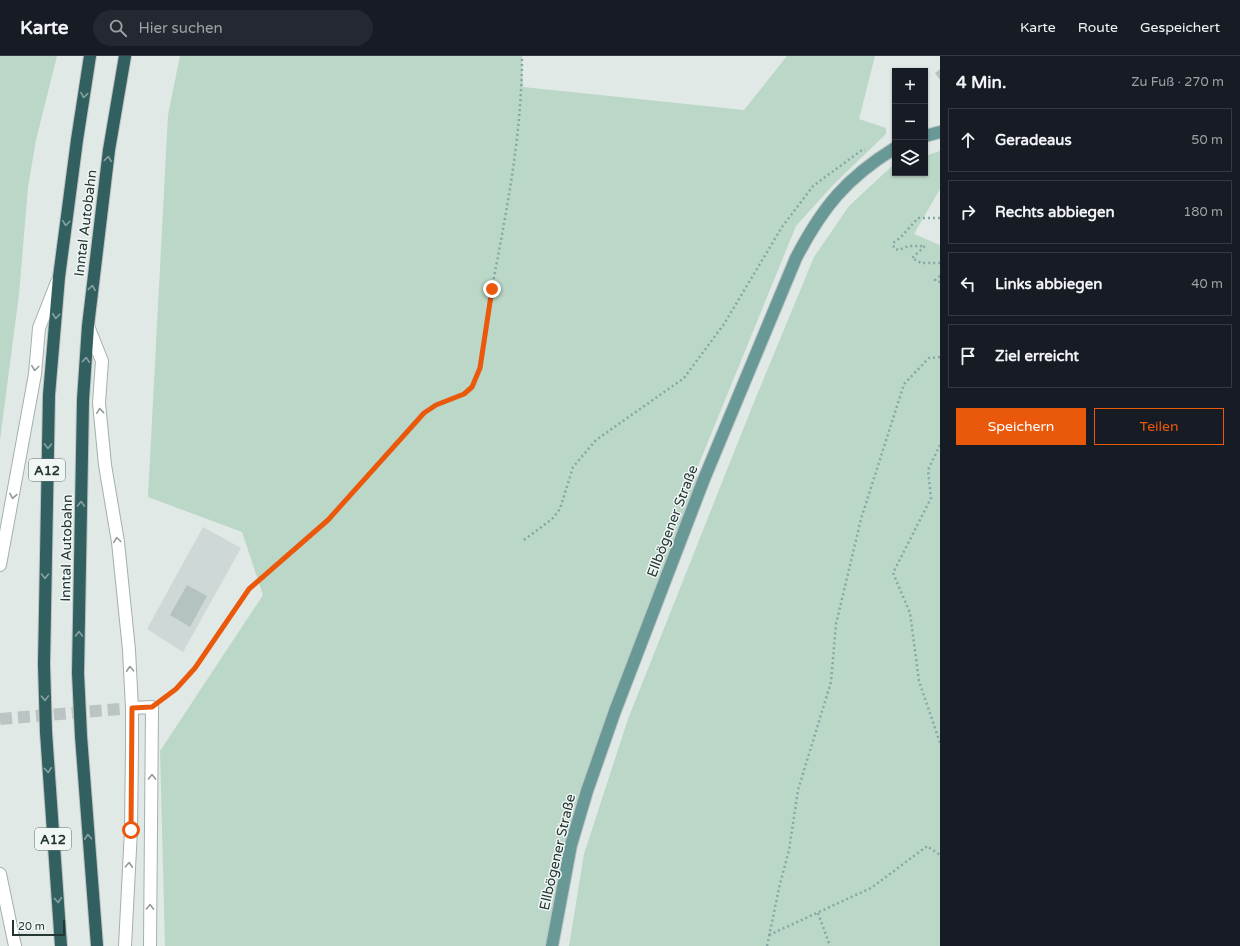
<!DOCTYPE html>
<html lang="de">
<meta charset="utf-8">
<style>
body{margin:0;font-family:"Varela Round",sans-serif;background:#242831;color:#f1f3f6}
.controls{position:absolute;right:12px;top:12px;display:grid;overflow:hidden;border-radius:0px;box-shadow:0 1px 3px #0004}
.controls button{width:36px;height:36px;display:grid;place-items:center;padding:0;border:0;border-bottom:1px solid #363941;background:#171b24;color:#f1f3f6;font:20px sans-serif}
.scale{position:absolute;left:12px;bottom:10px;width:53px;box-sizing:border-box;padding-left:4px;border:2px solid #233735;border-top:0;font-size:11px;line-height:14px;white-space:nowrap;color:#233735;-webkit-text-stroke:3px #f0f6f4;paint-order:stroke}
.stop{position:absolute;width:12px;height:12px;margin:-9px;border:3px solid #ea580c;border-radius:50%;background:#fff}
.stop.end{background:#ea580c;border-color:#fff;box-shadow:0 1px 4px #0008}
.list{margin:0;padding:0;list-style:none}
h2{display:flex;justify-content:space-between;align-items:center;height:52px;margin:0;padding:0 16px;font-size:17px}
h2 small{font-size:13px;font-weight:400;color:#9ea1a6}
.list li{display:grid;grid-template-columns:26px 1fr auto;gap:12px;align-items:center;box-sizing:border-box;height:64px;margin:0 8px 8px;padding:0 8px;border:1px solid #363941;border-radius:0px}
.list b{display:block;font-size:15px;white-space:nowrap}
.list em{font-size:13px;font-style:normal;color:#9ea1a6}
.actions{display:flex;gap:8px;padding:12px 16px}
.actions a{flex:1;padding:9px 0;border:1px solid #ea580c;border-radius:0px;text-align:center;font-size:14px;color:#ea580c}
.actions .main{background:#ea580c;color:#fff}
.icon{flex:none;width:22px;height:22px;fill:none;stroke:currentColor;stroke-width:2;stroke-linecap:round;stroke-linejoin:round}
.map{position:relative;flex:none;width:940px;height:890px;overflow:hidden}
header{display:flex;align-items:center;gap:24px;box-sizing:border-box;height:56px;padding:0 20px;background:#171b24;border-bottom:1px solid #363941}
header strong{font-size:19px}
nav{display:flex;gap:22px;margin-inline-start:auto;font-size:14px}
.search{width:280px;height:36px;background:#242831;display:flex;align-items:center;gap:10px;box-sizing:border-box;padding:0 14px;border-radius:22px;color:#9ea1a6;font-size:15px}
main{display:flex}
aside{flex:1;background:#171b24}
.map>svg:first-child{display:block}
.built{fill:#ced8d6}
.green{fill:#bbd7c8}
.building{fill:#b5c3c0}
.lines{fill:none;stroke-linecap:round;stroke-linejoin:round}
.minor-tunnel{stroke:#bac5c3;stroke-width:12;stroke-dasharray:12 6;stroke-linecap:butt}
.minor-casing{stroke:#a4b0ad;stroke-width:14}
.major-casing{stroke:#bdc3c2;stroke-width:14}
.highway-casing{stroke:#bdc3c2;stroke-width:14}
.path{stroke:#84a9a4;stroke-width:2.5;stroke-dasharray:2 3;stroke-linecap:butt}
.minor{stroke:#fff;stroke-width:12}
.major{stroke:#699996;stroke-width:12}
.highway{stroke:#325f5f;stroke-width:12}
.highway-bridge-casing{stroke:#bdc3c2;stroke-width:14;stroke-linecap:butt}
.highway-bridge{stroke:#325f5f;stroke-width:12}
.oneway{stroke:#88a3a2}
.oneway2{stroke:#919b9a}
.route{stroke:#ea580c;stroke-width:5}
.labels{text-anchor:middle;stroke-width:3;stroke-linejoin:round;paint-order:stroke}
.shield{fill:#f0f6f4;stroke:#60706e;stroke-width:1}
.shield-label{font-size:13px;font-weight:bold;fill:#233735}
.street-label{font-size:14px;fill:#233735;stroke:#f0f6f4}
</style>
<header>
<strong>Karte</strong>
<div class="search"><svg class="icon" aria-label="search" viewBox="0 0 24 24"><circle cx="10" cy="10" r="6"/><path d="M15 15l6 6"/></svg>Hier suchen</div>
<nav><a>Karte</a><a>Route</a><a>Gespeichert</a></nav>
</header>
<main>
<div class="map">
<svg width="940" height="890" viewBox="0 0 940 890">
<rect width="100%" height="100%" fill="#e0e9e6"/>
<polygon class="built" points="203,471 241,492 183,596 147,573"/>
<g class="green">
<polygon points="0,0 57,0 36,84 28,131 19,238 0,384"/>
<polygon points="180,0 522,0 523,31 744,54 787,0 875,0 859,63 886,72 886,78 834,128 796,170 694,420 704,423 587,735 552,890 165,890 160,695 263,539 242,476 148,441 168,59"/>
<polygon points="940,95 940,133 914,178 940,189 940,890 569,890 584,798 628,663 752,351 814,201 849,150 893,109 895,109 895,117 925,117 925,100"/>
</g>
<g class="building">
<polygon points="940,13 940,24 935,17"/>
<polygon points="187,529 207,540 190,571 170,559"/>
</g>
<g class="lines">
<polyline class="minor-tunnel" points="0,663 132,652"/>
<g class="minor-casing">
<g id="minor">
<polyline points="88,270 102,305 99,347 105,409 118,486 129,594 132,652 132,690 131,774 125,890"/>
<polyline points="0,509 35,318 39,272 57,226"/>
<polyline points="132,652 152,651 150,890"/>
<polyline points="0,818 15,890"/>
</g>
</g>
<g class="major-casing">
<g id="major">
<polyline points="925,80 940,76"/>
<path d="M552 890 571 789 587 735 615 655 704 423 796 202C822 152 846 122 895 92"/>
</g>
</g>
<g class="highway-casing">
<g id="highway">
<polyline points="44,608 49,339 59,221 77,84 90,0"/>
<polyline points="78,617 83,344 88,270 109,94 125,0"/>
<polyline points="46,676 61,890"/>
<polyline points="81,680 97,890"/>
</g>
</g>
<g class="path">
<polyline points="940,162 918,162 901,181 893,187 894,192 898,194 909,190 925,190 912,202 921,207 940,207"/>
<polyline points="940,220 935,224 940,226"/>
<polyline points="940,389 928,414 931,442 893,517 910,557 919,625 940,687"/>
<polyline points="524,484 552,463 560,453 573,411 596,384 684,322 724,268 782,171 813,130 862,94 865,94"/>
<path d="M163 643 175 633 195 612 249 533 328 464 424 357 436 349 465 338 472 331 480 312C485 282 489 251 494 221 508 148 522 74 522 0"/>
<polyline points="818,857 830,890"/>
<polyline points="769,879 871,832 927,790 940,799"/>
<polyline points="767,890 779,832 789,794 798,734 831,626 836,568 861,463 904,328 929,302 940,301"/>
</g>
<use href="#minor" class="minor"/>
<use href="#major" class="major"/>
<use href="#highway" class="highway"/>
<g class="highway-bridge-casing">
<g id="highway-bridge">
<polyline points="44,608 46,676"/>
<polyline points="78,617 81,680"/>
</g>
</g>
<use href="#highway-bridge" class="highway-bridge"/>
</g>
<defs><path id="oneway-chevron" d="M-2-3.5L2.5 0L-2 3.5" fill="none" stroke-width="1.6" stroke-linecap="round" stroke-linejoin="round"/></defs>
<g class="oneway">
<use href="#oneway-chevron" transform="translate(84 39) rotate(99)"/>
<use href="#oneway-chevron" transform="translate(108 103) rotate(-83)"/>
<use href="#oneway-chevron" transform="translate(66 167) rotate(97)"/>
<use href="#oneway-chevron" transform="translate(92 232) rotate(-83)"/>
<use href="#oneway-chevron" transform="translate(56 260) rotate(95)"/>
<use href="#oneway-chevron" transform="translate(86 304) rotate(-86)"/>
<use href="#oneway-chevron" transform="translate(48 390) rotate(91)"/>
<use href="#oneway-chevron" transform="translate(81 448) rotate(-89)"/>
<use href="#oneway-chevron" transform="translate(45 520) rotate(91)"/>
<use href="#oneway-chevron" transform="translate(79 578) rotate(-89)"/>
<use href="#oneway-chevron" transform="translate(45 642) rotate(88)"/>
<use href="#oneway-chevron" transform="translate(48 714) rotate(86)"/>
<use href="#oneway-chevron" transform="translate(88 781) rotate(-94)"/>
<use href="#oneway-chevron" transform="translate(58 844) rotate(86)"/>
</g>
<g class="oneway2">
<use href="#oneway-chevron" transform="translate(35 312) rotate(97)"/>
<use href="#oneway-chevron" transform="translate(100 355) rotate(-96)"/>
<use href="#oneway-chevron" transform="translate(13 440) rotate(100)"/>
<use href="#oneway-chevron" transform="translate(117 484) rotate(-98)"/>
<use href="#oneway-chevron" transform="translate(130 613) rotate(-93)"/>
<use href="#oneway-chevron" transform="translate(152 721) rotate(-89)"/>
<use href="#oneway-chevron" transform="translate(129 809) rotate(-87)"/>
<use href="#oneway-chevron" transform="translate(150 851) rotate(-89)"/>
</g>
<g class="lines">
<polyline class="route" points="131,774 132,652 152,651 176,633 195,612 249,533 328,464 424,357 436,349 464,338 472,331 480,312 492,233"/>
</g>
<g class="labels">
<g class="shield">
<rect x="29" y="403" width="36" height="22" rx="3"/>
<rect x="35" y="772" width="36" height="22" rx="3"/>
</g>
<g class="shield-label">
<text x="47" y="419">A12</text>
<text x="53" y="788">A12</text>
</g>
<g class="street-label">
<text transform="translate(85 167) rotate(-83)" y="5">Inntal Autobahn</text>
<text transform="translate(672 465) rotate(-69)" y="5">Ellbögener Straße</text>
<text transform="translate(66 492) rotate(-89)" y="5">Inntal Autobahn</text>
<text transform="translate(557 796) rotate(-77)" y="5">Ellbögener Straße</text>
</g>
</g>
</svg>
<div class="controls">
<button>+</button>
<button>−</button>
<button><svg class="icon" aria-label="layers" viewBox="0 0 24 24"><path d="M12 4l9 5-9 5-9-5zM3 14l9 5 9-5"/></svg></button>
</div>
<div class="scale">20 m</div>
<div class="stop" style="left:131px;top:774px"></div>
<div class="stop end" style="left:492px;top:233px"></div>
</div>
<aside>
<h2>4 Min.<small>Zu Fuß · 270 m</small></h2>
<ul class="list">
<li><svg class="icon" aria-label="ahead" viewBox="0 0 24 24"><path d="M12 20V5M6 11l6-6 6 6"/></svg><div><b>Geradeaus</b></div><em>50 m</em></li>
<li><svg class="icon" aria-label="right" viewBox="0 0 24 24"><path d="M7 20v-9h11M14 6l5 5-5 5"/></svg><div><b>Rechts abbiegen</b></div><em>180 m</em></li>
<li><svg class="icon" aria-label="left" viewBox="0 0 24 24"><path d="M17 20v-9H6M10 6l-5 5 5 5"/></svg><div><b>Links abbiegen</b></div><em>40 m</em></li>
<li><svg class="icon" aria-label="arrive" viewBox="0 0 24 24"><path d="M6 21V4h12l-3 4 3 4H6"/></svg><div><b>Ziel erreicht</b></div></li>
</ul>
<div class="actions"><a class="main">Speichern</a><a>Teilen</a></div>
</aside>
</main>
